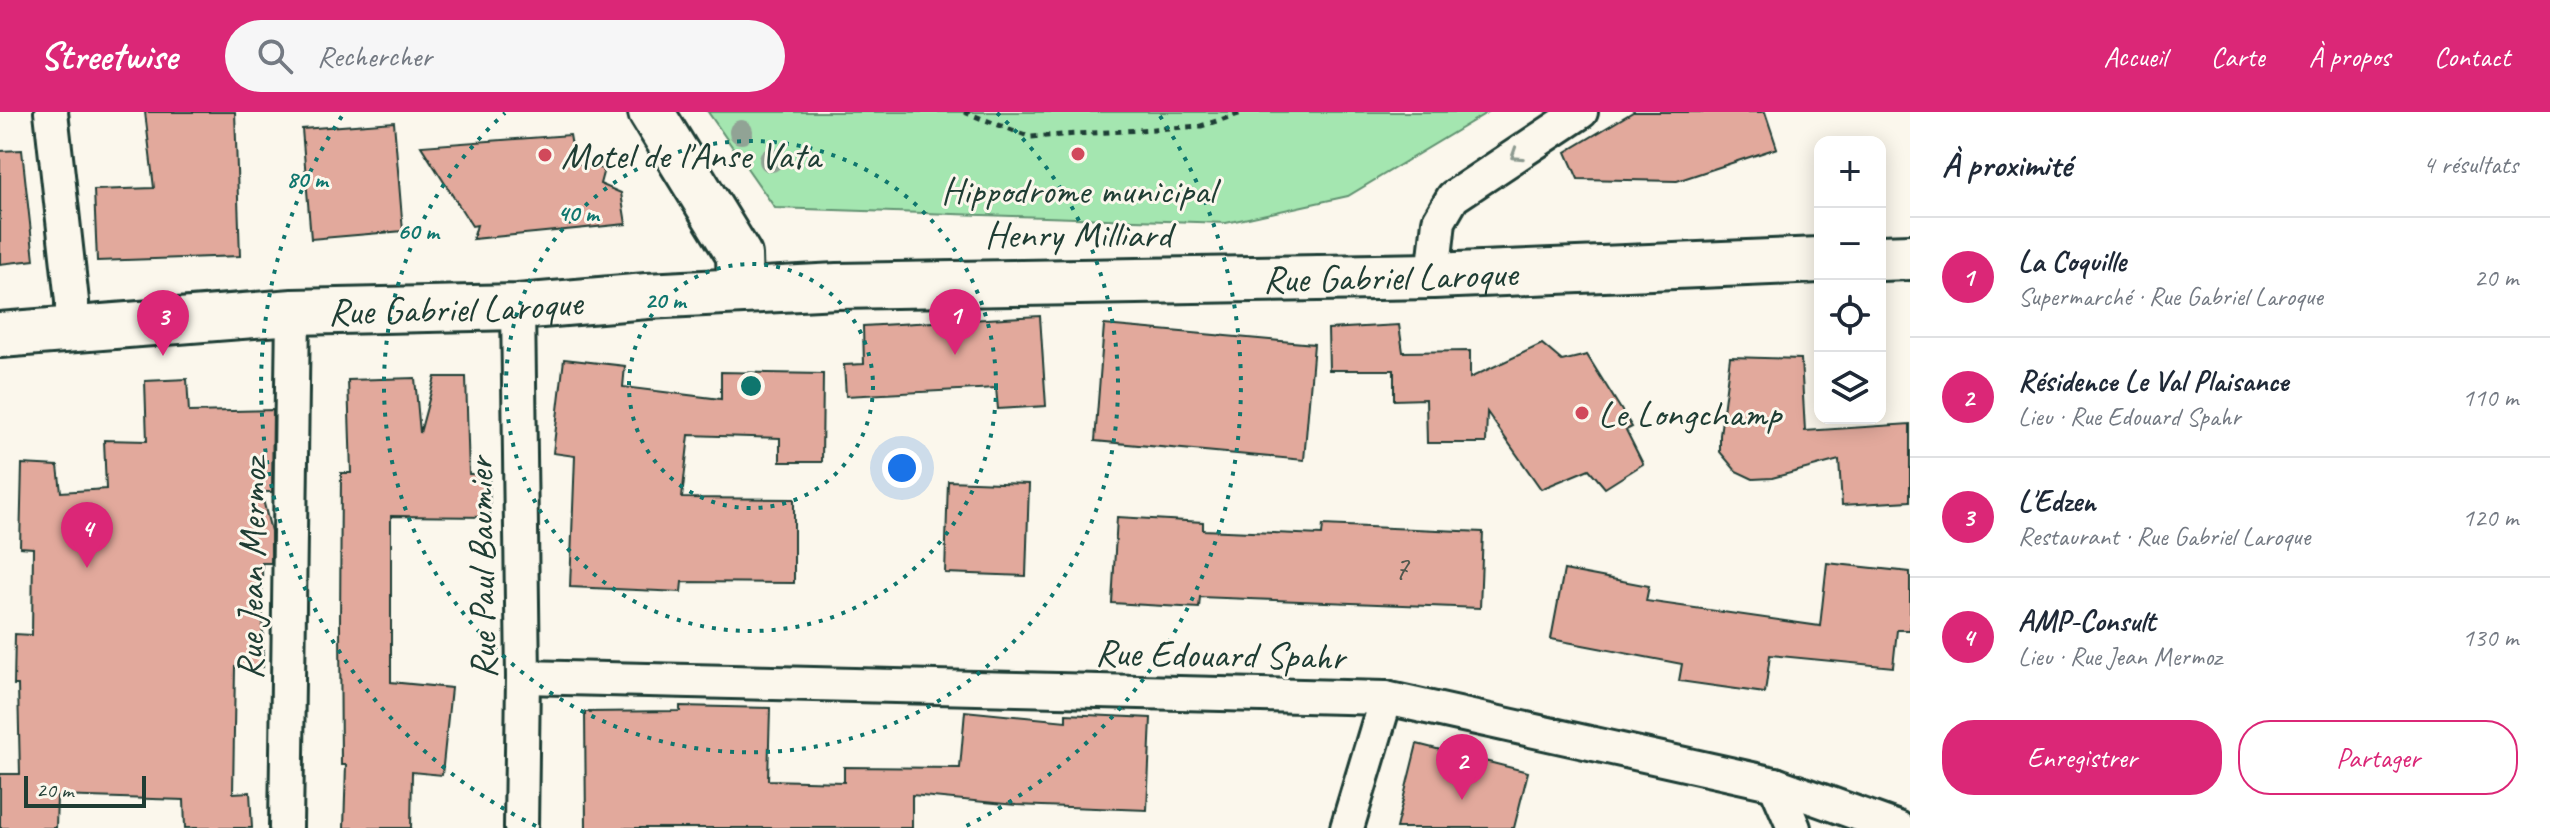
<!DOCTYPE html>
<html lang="fr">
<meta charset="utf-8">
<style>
body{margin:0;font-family:Caveat,sans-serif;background:#f6f6f7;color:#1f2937}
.controls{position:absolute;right:24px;top:24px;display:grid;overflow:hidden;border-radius:16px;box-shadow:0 4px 20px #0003}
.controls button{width:72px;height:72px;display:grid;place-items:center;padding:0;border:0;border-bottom:2px solid #e0e1e3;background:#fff;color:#1f2937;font:40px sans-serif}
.scale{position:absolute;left:24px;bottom:20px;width:122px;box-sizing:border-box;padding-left:8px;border:4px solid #1f3d34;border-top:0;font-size:22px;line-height:28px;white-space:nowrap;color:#1f3d34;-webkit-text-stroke:6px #fbf7ec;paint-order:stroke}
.you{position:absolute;left:902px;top:356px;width:28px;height:28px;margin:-20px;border:6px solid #fff;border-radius:50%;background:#1a73e8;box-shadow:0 0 0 12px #1a73e833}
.badge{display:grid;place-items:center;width:52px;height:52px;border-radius:50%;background:#db2777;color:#fff;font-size:26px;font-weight:700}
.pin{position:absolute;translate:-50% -66px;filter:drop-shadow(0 2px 4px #0008)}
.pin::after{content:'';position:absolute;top:42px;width:28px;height:24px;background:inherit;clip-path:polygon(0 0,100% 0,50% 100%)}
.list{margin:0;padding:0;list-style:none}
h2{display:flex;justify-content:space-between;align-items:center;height:104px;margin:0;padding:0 32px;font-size:34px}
h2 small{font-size:26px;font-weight:400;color:#747a83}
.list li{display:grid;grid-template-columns:52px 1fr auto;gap:24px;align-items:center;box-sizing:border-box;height:120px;padding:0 32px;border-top:2px solid #e0e1e3}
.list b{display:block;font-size:30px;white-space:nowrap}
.list p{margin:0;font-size:26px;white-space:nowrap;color:#747a83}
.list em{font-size:26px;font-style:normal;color:#747a83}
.actions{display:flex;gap:16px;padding:24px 32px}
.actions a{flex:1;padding:18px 0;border:2px solid #db2777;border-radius:32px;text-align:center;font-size:28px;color:#db2777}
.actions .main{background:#db2777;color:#fff}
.icon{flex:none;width:44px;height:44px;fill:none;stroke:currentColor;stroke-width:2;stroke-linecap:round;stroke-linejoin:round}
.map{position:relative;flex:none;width:1910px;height:716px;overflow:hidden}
header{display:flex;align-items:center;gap:48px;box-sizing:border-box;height:112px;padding:0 40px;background:#db2777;color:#fff}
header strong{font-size:38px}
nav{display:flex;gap:44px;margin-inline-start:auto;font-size:28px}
.search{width:560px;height:72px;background:#f6f6f7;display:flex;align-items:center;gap:20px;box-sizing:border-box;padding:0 28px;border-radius:44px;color:#747a83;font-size:30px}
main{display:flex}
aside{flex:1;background:#fff}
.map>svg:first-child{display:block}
.green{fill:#a4e6b0;stroke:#629272;stroke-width:2}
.building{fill:#e2a99c;stroke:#1f3d34;stroke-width:2}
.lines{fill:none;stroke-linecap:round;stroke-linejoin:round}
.street-casing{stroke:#1f3d34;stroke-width:38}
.secondary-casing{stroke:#1f3d34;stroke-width:50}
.path{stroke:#1f3d34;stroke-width:5;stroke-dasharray:6 6;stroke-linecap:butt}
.street{stroke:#fbf7ec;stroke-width:32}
.secondary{stroke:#fbf7ec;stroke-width:44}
.tree{fill:#91a395}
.oneway{stroke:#8d9a90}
.ring{fill:none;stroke:#0f766e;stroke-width:4;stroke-dasharray:4 8}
.poi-dot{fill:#d1495b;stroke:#fbf7ec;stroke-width:3}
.labels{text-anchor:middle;stroke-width:6;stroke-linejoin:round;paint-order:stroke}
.number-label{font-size:34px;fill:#50584e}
.poi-label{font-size:38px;fill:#1f3d34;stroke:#fbf7ec;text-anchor:start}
.street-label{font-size:38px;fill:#1f3d34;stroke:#fbf7ec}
.centre{fill:#0f766e;stroke:#fbf7ec;stroke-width:4}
.ring-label{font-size:24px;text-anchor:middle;font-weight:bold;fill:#0f766e;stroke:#fbf7ec;stroke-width:6;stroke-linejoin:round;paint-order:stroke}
</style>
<header>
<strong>Streetwise</strong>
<div class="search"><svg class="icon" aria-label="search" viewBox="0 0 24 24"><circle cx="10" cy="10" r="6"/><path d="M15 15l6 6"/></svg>Rechercher</div>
<nav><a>Accueil</a><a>Carte</a><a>À propos</a><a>Contact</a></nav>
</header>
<main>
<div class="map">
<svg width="1910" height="716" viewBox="0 0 1910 716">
<rect width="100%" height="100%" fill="#fbf7ec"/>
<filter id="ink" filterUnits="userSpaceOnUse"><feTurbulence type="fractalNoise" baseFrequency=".0125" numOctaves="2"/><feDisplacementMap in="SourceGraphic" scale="16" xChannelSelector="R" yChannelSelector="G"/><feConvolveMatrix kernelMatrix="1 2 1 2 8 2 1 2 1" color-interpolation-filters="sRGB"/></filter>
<g filter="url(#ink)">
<polygon class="green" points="708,0 1488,0 1348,84 1226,111 775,96"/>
<g class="building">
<polygon points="145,0 235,0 240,144 97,149 94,78 154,76"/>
<polygon points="1633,0 1765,0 1777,36 1677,69 1578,67 1566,40"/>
<polygon points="394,10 403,119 311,127 302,17"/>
<polygon points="570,23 575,51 604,57 600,72 621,81 626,112 473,127 477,113 472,114 421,34"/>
<polygon points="22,38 34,148 0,152 0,39"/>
<polygon points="1040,204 1046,294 998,297 996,276 846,284 844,253 864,252 863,214"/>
<polygon points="1104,213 1314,232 1304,348 1095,329"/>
<polygon points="1399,213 1403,240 1470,239 1470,266 1542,232 1562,249 1587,243 1632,315 1626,318 1643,352 1605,376 1589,357 1541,377 1487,300 1486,331 1427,331 1426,287 1394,288 1394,258 1329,258 1328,217"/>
<polygon points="1730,245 1801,247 1805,319 1910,312 1910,389 1842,393 1839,348 1772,366 1753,367 1736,359 1720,340 1720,323"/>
<polygon points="564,247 625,254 623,275 721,287 721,260 823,262 822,350 780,350 780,326 689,323 682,386 794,387 794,471 682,470 681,480 570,475 575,344 553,341"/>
<polygon points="435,265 466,265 469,362 489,362 490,405 391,404 391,570 451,576 442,663 412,660 411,716 344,716 346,653 341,653 340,513 341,361 351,361 348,268 415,266 420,321"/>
<polygon points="187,267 189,300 273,298 272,380 261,380 271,419 271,451 262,451 263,555 235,555 233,681 250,680 252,716 185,716 184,688 57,684 56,716 0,716 0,662 20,662 18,573 14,573 15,522 32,523 33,436 20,435 22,352 58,354 61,380 106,377 104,328 147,329 145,269"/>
<polygon points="948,369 1029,372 1026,464 945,461"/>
<polygon points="1117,405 1203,410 1203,418 1322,423 1323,413 1483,420 1480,496 1200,485 1199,496 1112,491"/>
<polygon points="1827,451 1910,460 1910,518 1897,518 1893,555 1770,543 1765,581 1679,569 1682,552 1551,527 1564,458 1649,474 1646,489 1820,514"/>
<polygon points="680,594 770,596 768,668 844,670 844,655 960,656 965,599 1066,609 1066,602 1151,606 1147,698 1016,693 912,683 912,716 586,716 585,600 680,599"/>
<polygon points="1417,632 1528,660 1514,716 1396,716"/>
</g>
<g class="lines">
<g class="street-casing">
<g id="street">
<polyline points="51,0 72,189 72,219"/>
<polyline points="1433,164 1439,109 1453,85 1581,0"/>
<polyline points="518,195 523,565 521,716"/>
<polyline points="523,565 1386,586 1775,672 1898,716"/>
<polyline points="1775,672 1794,716"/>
<polyline points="286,716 293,200"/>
<polyline points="1347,716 1386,586"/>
</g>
</g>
<g class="secondary-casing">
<g id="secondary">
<polyline points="651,0 739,143 740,178"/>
<polyline points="1880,146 1910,145"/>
<path id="s1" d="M0 223 293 200 518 195 647 184 837 174 1433 164 1820 148"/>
</g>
</g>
<polyline class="path" points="964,0 1031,25 1201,14 1245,0"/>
<use href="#street" class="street"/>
<use href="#secondary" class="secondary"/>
</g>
<g class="tree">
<circle cx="741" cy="20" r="12"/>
<circle cx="771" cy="48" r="12"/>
</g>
<defs><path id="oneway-chevron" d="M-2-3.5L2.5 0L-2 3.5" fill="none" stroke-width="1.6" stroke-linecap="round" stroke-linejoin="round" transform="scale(2)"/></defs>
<use class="oneway" href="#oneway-chevron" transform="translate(1516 43) rotate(147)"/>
</g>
<g class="ring">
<circle cx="751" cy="274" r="122"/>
<circle cx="751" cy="274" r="245"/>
<path d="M997 1A367 367 0 1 1 505 1"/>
<path d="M536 714A490 490 0 0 1 342 4M1160 4A490 490 0 0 1 966 714"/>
</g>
<g class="poi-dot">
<circle cx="1078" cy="42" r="8"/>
<circle cx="545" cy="43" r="8"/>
<circle cx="1582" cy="301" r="8"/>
</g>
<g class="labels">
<g class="number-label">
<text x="1401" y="467">7</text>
</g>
<g class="poi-label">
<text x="561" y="56">Motel de l'Anse Vata</text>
<text x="1078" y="91" text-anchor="middle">Hippodrome municipal<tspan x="1078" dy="44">Henry Milliard</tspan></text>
<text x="1598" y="314">Le Longchamp</text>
</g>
<g class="street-label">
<text dy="13" stroke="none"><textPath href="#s1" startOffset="1392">Rue Gabriel Laroque</textPath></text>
<text dy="13" stroke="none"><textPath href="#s1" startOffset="456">Rue Gabriel Laroque</textPath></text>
<text transform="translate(481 456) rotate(-91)" y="13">Rue Paul Baumier</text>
<text transform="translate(251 457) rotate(-89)" y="13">Rue Jean Mermoz</text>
<text transform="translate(1220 542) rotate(1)" y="13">Rue Edouard Spahr</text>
</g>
</g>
<circle cx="751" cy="274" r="12" class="centre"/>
<g class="ring-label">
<text x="307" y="75">80 m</text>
<text x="578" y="109">40 m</text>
<text x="418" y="127">60 m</text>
<text x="665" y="196">20 m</text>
</g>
</svg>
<div class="controls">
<button>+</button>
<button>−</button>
<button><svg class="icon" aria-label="locate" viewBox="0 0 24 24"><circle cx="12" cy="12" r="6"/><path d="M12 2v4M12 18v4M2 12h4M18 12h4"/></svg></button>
<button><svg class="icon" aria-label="layers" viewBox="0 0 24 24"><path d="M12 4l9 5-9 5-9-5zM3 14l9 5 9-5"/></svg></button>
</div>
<div class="scale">20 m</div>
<div class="you"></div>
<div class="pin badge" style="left:955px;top:243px">1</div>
<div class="pin badge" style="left:1462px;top:688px">2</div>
<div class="pin badge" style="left:163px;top:244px">3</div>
<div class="pin badge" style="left:87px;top:456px">4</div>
</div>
<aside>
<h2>À proximité<small>4 résultats</small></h2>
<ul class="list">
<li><span class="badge">1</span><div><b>La Coquille</b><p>Supermarché · Rue Gabriel Laroque</p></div><em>20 m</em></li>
<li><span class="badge">2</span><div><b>Résidence Le Val Plaisance</b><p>Lieu · Rue Edouard Spahr</p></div><em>110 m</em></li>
<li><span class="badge">3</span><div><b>L'Edzen</b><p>Restaurant · Rue Gabriel Laroque</p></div><em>120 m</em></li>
<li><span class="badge">4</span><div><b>AMP-Consult</b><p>Lieu · Rue Jean Mermoz</p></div><em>130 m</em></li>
</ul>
<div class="actions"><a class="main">Enregistrer</a><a>Partager</a></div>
</aside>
</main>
